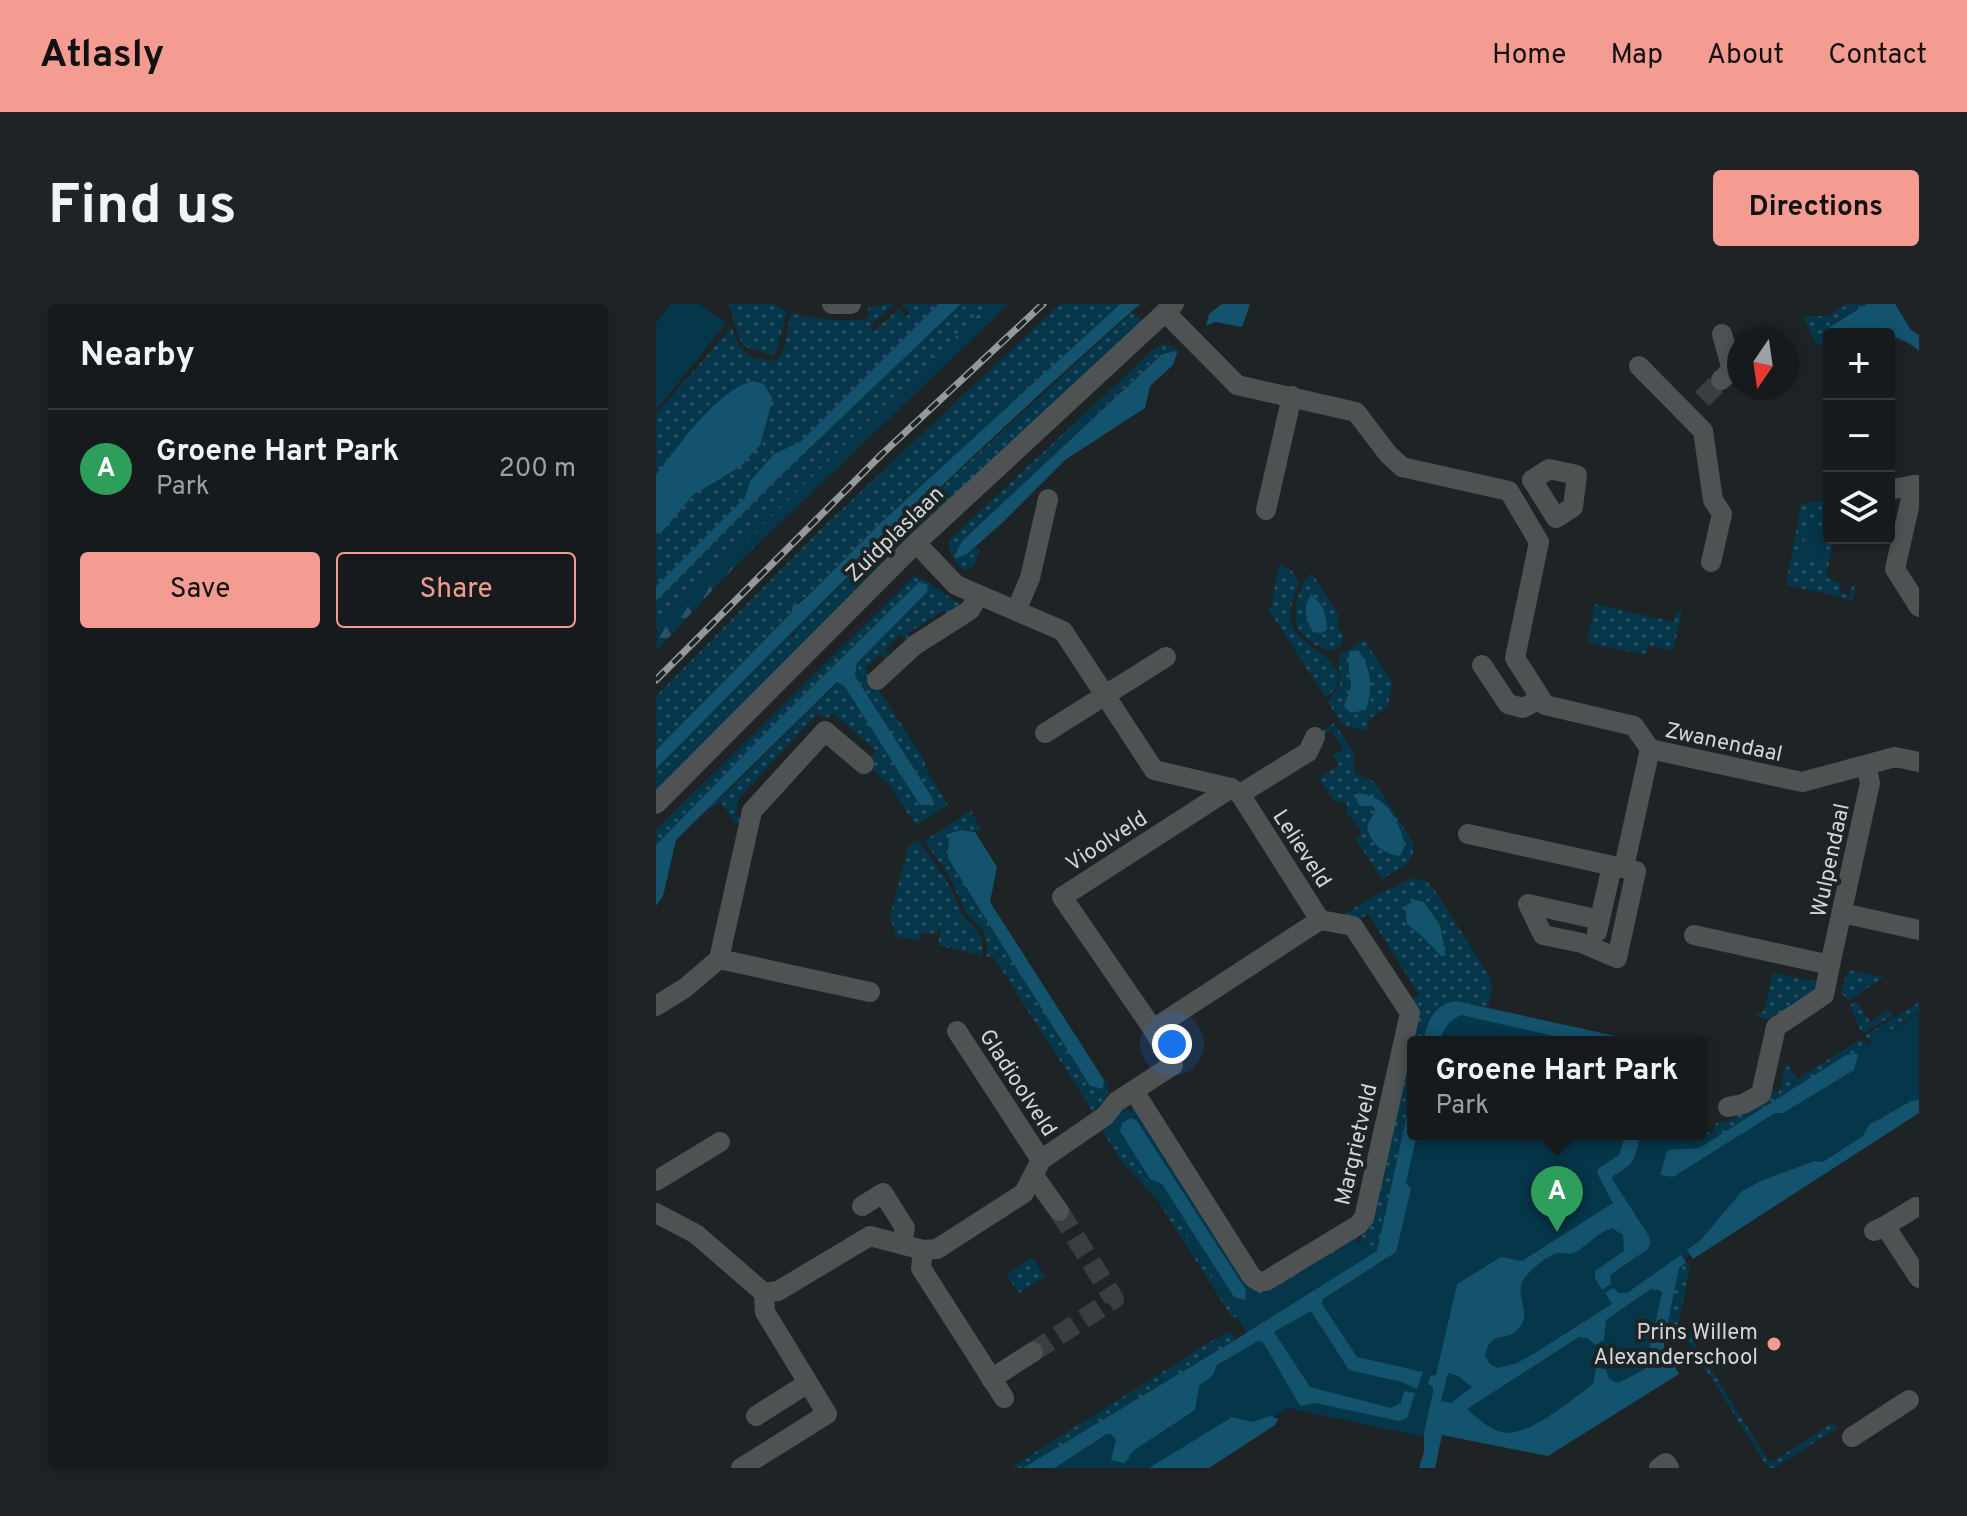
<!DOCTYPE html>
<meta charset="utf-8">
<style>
body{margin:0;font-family:Overpass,sans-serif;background:#1f2325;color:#f1f3f6}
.controls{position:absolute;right:24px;top:24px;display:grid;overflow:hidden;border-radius:8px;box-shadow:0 4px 12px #0003}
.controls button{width:72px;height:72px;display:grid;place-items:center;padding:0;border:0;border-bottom:2px solid #35383b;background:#161a1c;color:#f1f3f6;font:40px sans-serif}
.compass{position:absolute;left:1071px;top:24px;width:72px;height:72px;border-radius:50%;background:#161a1c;box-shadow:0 4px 12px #0003;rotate:193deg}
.you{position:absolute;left:516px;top:740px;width:28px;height:28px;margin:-20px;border:6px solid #fff;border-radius:50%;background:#1a73e8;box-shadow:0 0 0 12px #1a73e833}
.badge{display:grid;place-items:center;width:52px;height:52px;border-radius:50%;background:#f59c92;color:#fff;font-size:26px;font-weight:700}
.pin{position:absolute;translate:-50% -66px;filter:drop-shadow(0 2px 4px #0008)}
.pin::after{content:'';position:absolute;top:42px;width:28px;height:24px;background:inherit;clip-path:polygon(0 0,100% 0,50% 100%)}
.popup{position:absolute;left:751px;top:732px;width:300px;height:104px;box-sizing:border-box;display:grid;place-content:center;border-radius:8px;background:#161a1c;filter:drop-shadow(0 2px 6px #0005);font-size:26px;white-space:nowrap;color:#9ea1a3}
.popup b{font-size:30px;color:#f1f3f6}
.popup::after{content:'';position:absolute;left:50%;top:100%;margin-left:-16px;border:16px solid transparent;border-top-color:#161a1c}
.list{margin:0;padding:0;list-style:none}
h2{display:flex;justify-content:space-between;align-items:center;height:104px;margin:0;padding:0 32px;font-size:34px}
h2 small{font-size:26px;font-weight:400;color:#9ea1a3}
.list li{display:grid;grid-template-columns:52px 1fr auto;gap:24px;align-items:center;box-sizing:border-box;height:120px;padding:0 32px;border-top:2px solid #35383b}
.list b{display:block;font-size:30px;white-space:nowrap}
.list p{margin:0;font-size:26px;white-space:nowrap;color:#9ea1a3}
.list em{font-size:26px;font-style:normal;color:#9ea1a3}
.actions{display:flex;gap:16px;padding:24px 32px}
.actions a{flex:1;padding:18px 0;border:2px solid #f59c92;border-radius:8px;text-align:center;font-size:28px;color:#f59c92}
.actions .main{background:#f59c92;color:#111}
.icon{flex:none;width:44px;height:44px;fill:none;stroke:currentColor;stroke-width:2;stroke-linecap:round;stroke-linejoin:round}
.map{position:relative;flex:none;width:1263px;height:1164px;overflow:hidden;border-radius:8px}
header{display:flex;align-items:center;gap:48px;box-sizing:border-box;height:112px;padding:0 40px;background:#f59c92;color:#111}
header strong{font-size:38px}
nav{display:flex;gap:44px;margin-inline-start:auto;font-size:28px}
.intro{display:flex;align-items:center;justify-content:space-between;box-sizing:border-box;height:192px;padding:0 48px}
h1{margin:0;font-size:56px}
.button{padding:20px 36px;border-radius:8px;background:#f59c92;color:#111;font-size:28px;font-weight:700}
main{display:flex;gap:48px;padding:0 48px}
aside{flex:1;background:#161a1c;border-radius:8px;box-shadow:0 4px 12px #0003}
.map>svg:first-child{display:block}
.grass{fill:url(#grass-dots);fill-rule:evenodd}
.forest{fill:url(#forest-firs)}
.park{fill:#063649}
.water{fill:#13536d;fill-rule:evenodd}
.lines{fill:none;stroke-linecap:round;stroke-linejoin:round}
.minor-tunnel{stroke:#393e40;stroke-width:20;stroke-dasharray:20 10;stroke-linecap:butt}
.minor{stroke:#4f5253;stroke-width:20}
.rail-casing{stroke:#95999a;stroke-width:7}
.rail{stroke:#1e2325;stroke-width:4;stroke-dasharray:12;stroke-linecap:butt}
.poi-dot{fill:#f59c92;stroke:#1e2325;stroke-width:3}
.labels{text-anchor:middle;stroke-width:8;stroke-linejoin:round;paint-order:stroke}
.street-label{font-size:22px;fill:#d3d6d7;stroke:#1e2325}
.poi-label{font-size:22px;fill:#d3d6d7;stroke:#1e2325;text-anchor:end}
</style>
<header>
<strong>Atlasly</strong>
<nav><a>Home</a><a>Map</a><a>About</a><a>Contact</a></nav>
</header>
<div class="intro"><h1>Find us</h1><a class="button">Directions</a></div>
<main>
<aside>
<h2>Nearby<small></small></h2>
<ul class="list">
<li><span class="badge" style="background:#2e9e5b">A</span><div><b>Groene Hart Park</b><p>Park</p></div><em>200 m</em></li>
</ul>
<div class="actions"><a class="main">Save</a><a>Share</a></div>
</aside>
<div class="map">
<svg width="1263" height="1164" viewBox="0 0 1263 1164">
<defs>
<pattern id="grass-dots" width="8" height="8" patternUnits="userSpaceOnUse" patternTransform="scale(2)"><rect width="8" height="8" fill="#063649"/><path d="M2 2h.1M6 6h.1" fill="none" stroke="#295262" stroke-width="1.8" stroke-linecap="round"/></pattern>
<pattern id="forest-firs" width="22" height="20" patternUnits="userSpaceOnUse" patternTransform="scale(2)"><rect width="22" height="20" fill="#063649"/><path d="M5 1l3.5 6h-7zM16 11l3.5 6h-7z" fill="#295262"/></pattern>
</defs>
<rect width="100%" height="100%" fill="#1e2325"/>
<g class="grass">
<polygon points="71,0 117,0 131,7 120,49 116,51 87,42 76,14 78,11"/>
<path d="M228 0H238L214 22 218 27 243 5 250 13 254 10 246 0H282L144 138 94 177 89 193 0 282V230C15 222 22 205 34 194 64 166 102 165 111 116 113 105 118 98 114 86L58 103 0 171V110L76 23C81 47 95 58 121 56L128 45 135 9C161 15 186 19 213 14L212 4Z"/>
<polygon points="305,0 333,0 0,325 0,297 120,176"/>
<polygon points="404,0 464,0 219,224 154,290 138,300 135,309 0,446 0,392 165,225"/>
<polygon points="1192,0 1211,0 1169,26 1173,44 1159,38 1148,15 1151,12 1172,12"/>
<polygon points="476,8 487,18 0,488 0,465 134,330 138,333 140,331 137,327 299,171"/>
<path d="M512 40 525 48H510L505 50 306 237 300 250 303 252 311 250 320 242 324 247 316 265H306C299 258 290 246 294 235L497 46 505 41Z"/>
<polygon points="1173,196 1173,234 1178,234 1170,273 1185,280 1184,289 1194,291 1196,282 1200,283 1197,296 1130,281 1145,200"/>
<path d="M623 260 636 267 643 279C638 293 631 308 636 322 645 346 710 361 670 394L612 305 615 303Z"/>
<path d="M656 269 683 312 681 321 687 331 686 341 676 347C645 339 633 321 643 290 647 281 647 276 656 269Z"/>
<path d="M258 272C280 279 289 294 309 301L293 313 288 306 251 330 253 334 250 336 244 331 229 346 235 353 231 356 224 350 209 364 269 457V463L292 501 260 522 233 481 210 459 220 447 177 409 170 415 162 409 83 494 79 512 88 516 86 520 79 519 65 498 48 507 70 489 182 378 189 383 276 497V493L199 372 201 359 270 283V279L218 321 0 541V526Z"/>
<polygon points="939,300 1018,318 1021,307 1026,308 1017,347 992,341 989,351 931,338"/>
<polygon points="708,336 737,379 731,404 713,415 711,427 686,421 672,398 684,381 683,352"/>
<polygon points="678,419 698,449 698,468 719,478 758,541 756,553 751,560 726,575 700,535 705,531 704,525 690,508 691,500 677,496 663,474 683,461 677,451 687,445 675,426 665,432 663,429"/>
<path d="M315 507 325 525C314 530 305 526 295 532L292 554 446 783 448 776 452 779 451 793 437 808 338 654 330 652 332 640 327 627 311 610 292 570 268 537Z"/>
<polygon points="262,536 290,575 307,612 323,629 327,637 326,652 282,641 285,618 281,630 265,629 263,637 240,632 234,613 252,543"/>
<path d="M758 574 771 578 778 585 834 673 836 686 832 703C792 695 777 693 767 738H757V783L721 947 704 944 705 928 754 697 763 690 712 610 704 615 687 611 721 590Z"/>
<polygon points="1192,666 1228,673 1193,696 1185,689"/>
<polygon points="1117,669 1161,678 1163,686 1115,716 1102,713 1101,710 1108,707"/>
<polygon points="1201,697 1214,718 1233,706 1237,711 1206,730 1194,701"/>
<path d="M1263 698V707L1226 732 1234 733 1263 715V725L1224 751 1204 780 1012 904 1005 902 993 883 1004 830H1045V827L1057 829 1060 819 1070 818 1110 792 1113 786 1123 788 1130 758 1141 775 1205 735 1213 742 1216 739 1209 732ZM1199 749 1202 751 1198 766 1127 809H1119L1017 873 1004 872 1011 847C1020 843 1033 847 1045 843L1190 751Z"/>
<path d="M482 801 594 976 702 932 699 944 690 943 577 1015 500 894 465 857 446 826C456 820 461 810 471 804L474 807Z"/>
<polygon points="376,953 389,972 363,989 350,971"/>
<polygon points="1030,958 1034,965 1019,1032 1009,1030 1023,964"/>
<polygon points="1036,1013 1039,1020 1036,1035 1114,1159 1177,1119 1181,1124 1118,1164 1112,1164 1031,1036"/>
<polygon points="575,1027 579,1036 367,1164 354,1164 557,1036"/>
</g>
<polygon class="forest" points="333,0 353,0 80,261 0,347 1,324"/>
<g class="park">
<polygon points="14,0 43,0 70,19 0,107 0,19"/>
<polygon points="1158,222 1173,226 1165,259 1144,254 1149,233"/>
<polygon points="799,704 954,738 775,738"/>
<polygon points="1263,709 1263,804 1020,960 1002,1054 1004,1069 888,1142 784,1121 777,1135 632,1104 539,1164 381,1164 594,1034 524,920 453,825 482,807 602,994 698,937 730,945 757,830 1040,830 1063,835"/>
</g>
<g class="water">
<polygon points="282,0 305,0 120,176 0,297 0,282 89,193 94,177 118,150 144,138"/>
<path d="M464 0H484C316 148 157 305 0 465V446L135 309 138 299 142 300 154 290 219 224Z"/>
<polygon points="566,0 594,0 586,23 559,18 550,22 553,10"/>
<path d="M1211 0H1239L1255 26 1263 31V47C1238 24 1205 30 1173 30V34L1169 26Z"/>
<polygon points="519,47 521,49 517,61 494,82 489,104 409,156 346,219 311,250 301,254 299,251 306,237 506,50"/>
<path d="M96 77 108 80 117 95 104 141 84 163 37 191 8 226 0 230V171C24 140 58 89 96 77Z"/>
<polygon points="263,278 272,281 271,288 201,359 199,372 276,493 278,501 264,501 189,383 181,378 20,536 7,592 0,602 0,541 119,419"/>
<path d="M655 290C667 300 671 310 671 326L665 329 657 328C649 316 647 302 655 290Z"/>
<path d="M694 347H703C716 368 717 383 710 406L695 409 688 402 695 383 692 356Z"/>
<path d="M702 489C730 491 743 516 749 541L744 552C726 549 715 541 711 522L719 507 717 502H704L700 496Z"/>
<polygon points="304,526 319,528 341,563 334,598 448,776 447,785 434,782 292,554 293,530"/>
<polygon points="759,596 768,598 784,621 790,652 785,652 766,632 751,620 749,602"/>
<path d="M800 697 987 738H924L805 711C792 717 788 725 783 738H767C772 717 776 701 800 697Z"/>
<path d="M1199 749 1202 751 1198 766 1127 809H1119L1017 873 1004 871 1011 847C1020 843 1033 847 1045 843L1190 751Z"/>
<polygon points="757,783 757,830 761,830 750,879 755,885 740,948 667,995 666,1000 701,1053 767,1068 761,1085 746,1078 693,1066 655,1007 618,1028 654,1083 735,1104 745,1099 748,1087 759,1089 751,1114 743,1117 660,1099 644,1102 607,1038 602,1037 561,1061 557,1071 543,1082 539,1106 477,1147 469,1159 455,1156 460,1136 455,1130 451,1130 398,1164 367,1164 579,1036 721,947"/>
<polygon points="1263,796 1263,809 1037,955 1031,946 1045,936 1086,887 1107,876 1159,857 1167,858 1207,832 1213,821 1255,797"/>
<polygon points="475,814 481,817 590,986 589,996 578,993 506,880 494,875 464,827 466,819"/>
<path d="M970 830H984C978 857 981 858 957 872L956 875 993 932 994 940 992 945 954 971 955 980 946 986 939 974V967L968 947 967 931 956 924C941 929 933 940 920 948 912 952 909 948 902 949 892 950 866 972 865 981 862 994 874 1011 864 1023 850 1041 835 1023 829 1052L834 1060 841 1064 861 1059 879 1049 956 1000 949 989 957 984 963 989H971L1025 951 1030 958 1023 964 1008 1037V1044L1023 1070 892 1152 786 1131 779 1164H763L768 1148V1129L777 1088V1083L772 1080 774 1072 780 1071 801 980 845 953 866 957 957 899 941 869 942 865 963 851ZM995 985 1003 986 1006 989 989 1065 962 1079 953 1075 950 1065 940 1064 937 1080C916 1095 868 1138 842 1127 830 1122 820 1113 811 1105L923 1033 932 1034 939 1041 948 1036 950 1016ZM792 1069 802 1072 816 1083 795 1099 785 1097Z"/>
<polygon points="615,1112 622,1115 619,1121 553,1164 493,1164 576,1113 596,1118"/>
</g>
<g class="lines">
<g class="minor-tunnel">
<polyline points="1046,95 1065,76"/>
<polyline points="377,1048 458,995 403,907"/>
</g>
<g class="minor">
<polyline points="176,0 195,0"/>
<polyline points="509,8 581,81 700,108 732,150 746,163 853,187 883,238 859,354 889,401 978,422 994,445 1146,478 1239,453 1263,458"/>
<polyline points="983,62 1047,127 1057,196 1066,210 1055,258"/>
<polyline points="1065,76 1076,66 1066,30"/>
<polygon points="893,165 921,171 917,203 900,214 876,176"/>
<polyline points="1263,181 1258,181 1239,265 1263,303"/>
<polyline points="1233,186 1258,181"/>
<polyline points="610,206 636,92"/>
<polyline points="360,307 374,274 392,195"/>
<polyline points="826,361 852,400 867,404 884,395"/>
<polyline points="221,376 259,341 314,306 322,292"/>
<polyline points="389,429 510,353"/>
<polyline points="584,490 652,448 659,433"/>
<polyline points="0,500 260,239 518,0"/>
<polyline points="812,530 980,567 961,654 926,639 887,631 872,600 944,616"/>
<polyline points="968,563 994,445"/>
<polyline points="1186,609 1263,626"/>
<polyline points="941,628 956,562"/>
<polyline points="1038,631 1174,661 1214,479 1210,461"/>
<polyline points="63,655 214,688"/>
<polyline points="0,702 29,684 63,655 96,507 169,427 208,460"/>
<polyline points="497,725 406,593 575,484"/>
<polyline points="301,727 385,856"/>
<polyline points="478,787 596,973 604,978 610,977 702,921 708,914 754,709 697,622 664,616"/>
<polyline points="1072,803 1087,800 1105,790 1120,723 1168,691 1174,661"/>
<polyline points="378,872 403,907"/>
<polyline points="0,877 64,838"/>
<polyline points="206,902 227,889 249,924 245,940"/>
<polyline points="0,909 40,930 108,989 122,987 214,932 267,946 281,945 368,889 385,856 449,812 460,798 517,761 497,725 664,616 584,490 575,484 498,466 407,327 300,281 260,239"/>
<polyline points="1229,922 1260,903"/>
<polyline points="1218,927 1229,922 1263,974"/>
<polyline points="267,946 265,964 348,1094"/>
<polyline points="335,1075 377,1048"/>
<polyline points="100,1112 152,1079"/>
<polyline points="1196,1133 1253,1096"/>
<polyline points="85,1164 171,1110 109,1008 108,989"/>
<polyline points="1003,1164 1010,1159 1013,1164"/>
</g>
<g class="rail-casing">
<polyline id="rail" points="0,376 225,151 387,0"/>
</g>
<use href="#rail" class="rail"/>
</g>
<circle class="poi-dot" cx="1118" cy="1040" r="8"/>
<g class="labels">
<g class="street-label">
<text transform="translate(238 229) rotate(-44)" y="8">Zuidplaslaan</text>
<text transform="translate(1068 437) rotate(12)" y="8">Zwanendaal</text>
<text transform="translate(450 536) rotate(-33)" y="8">Vioolveld</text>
<text transform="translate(647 544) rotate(57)" y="8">Lelieveld</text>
<text transform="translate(1173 556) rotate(-78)" y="8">Wulpendaal</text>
<text transform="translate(363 778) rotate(57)" y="8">Gladioolveld</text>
<text transform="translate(699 840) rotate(-77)" y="8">Margrietveld</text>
</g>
<g class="poi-label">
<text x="1102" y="1035">Prins Willem<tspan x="1102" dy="25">Alexanderschool</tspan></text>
</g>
</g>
</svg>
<div class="controls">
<button>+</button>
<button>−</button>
<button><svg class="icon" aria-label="layers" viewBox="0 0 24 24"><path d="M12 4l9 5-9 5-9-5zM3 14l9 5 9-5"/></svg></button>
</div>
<svg class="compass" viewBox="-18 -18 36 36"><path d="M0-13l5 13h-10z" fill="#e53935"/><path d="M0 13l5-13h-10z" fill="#9ea1a3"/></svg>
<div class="you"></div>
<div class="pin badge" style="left:901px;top:928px;background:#2e9e5b">A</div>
<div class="popup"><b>Groene Hart Park</b>Park</div>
</div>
</main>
